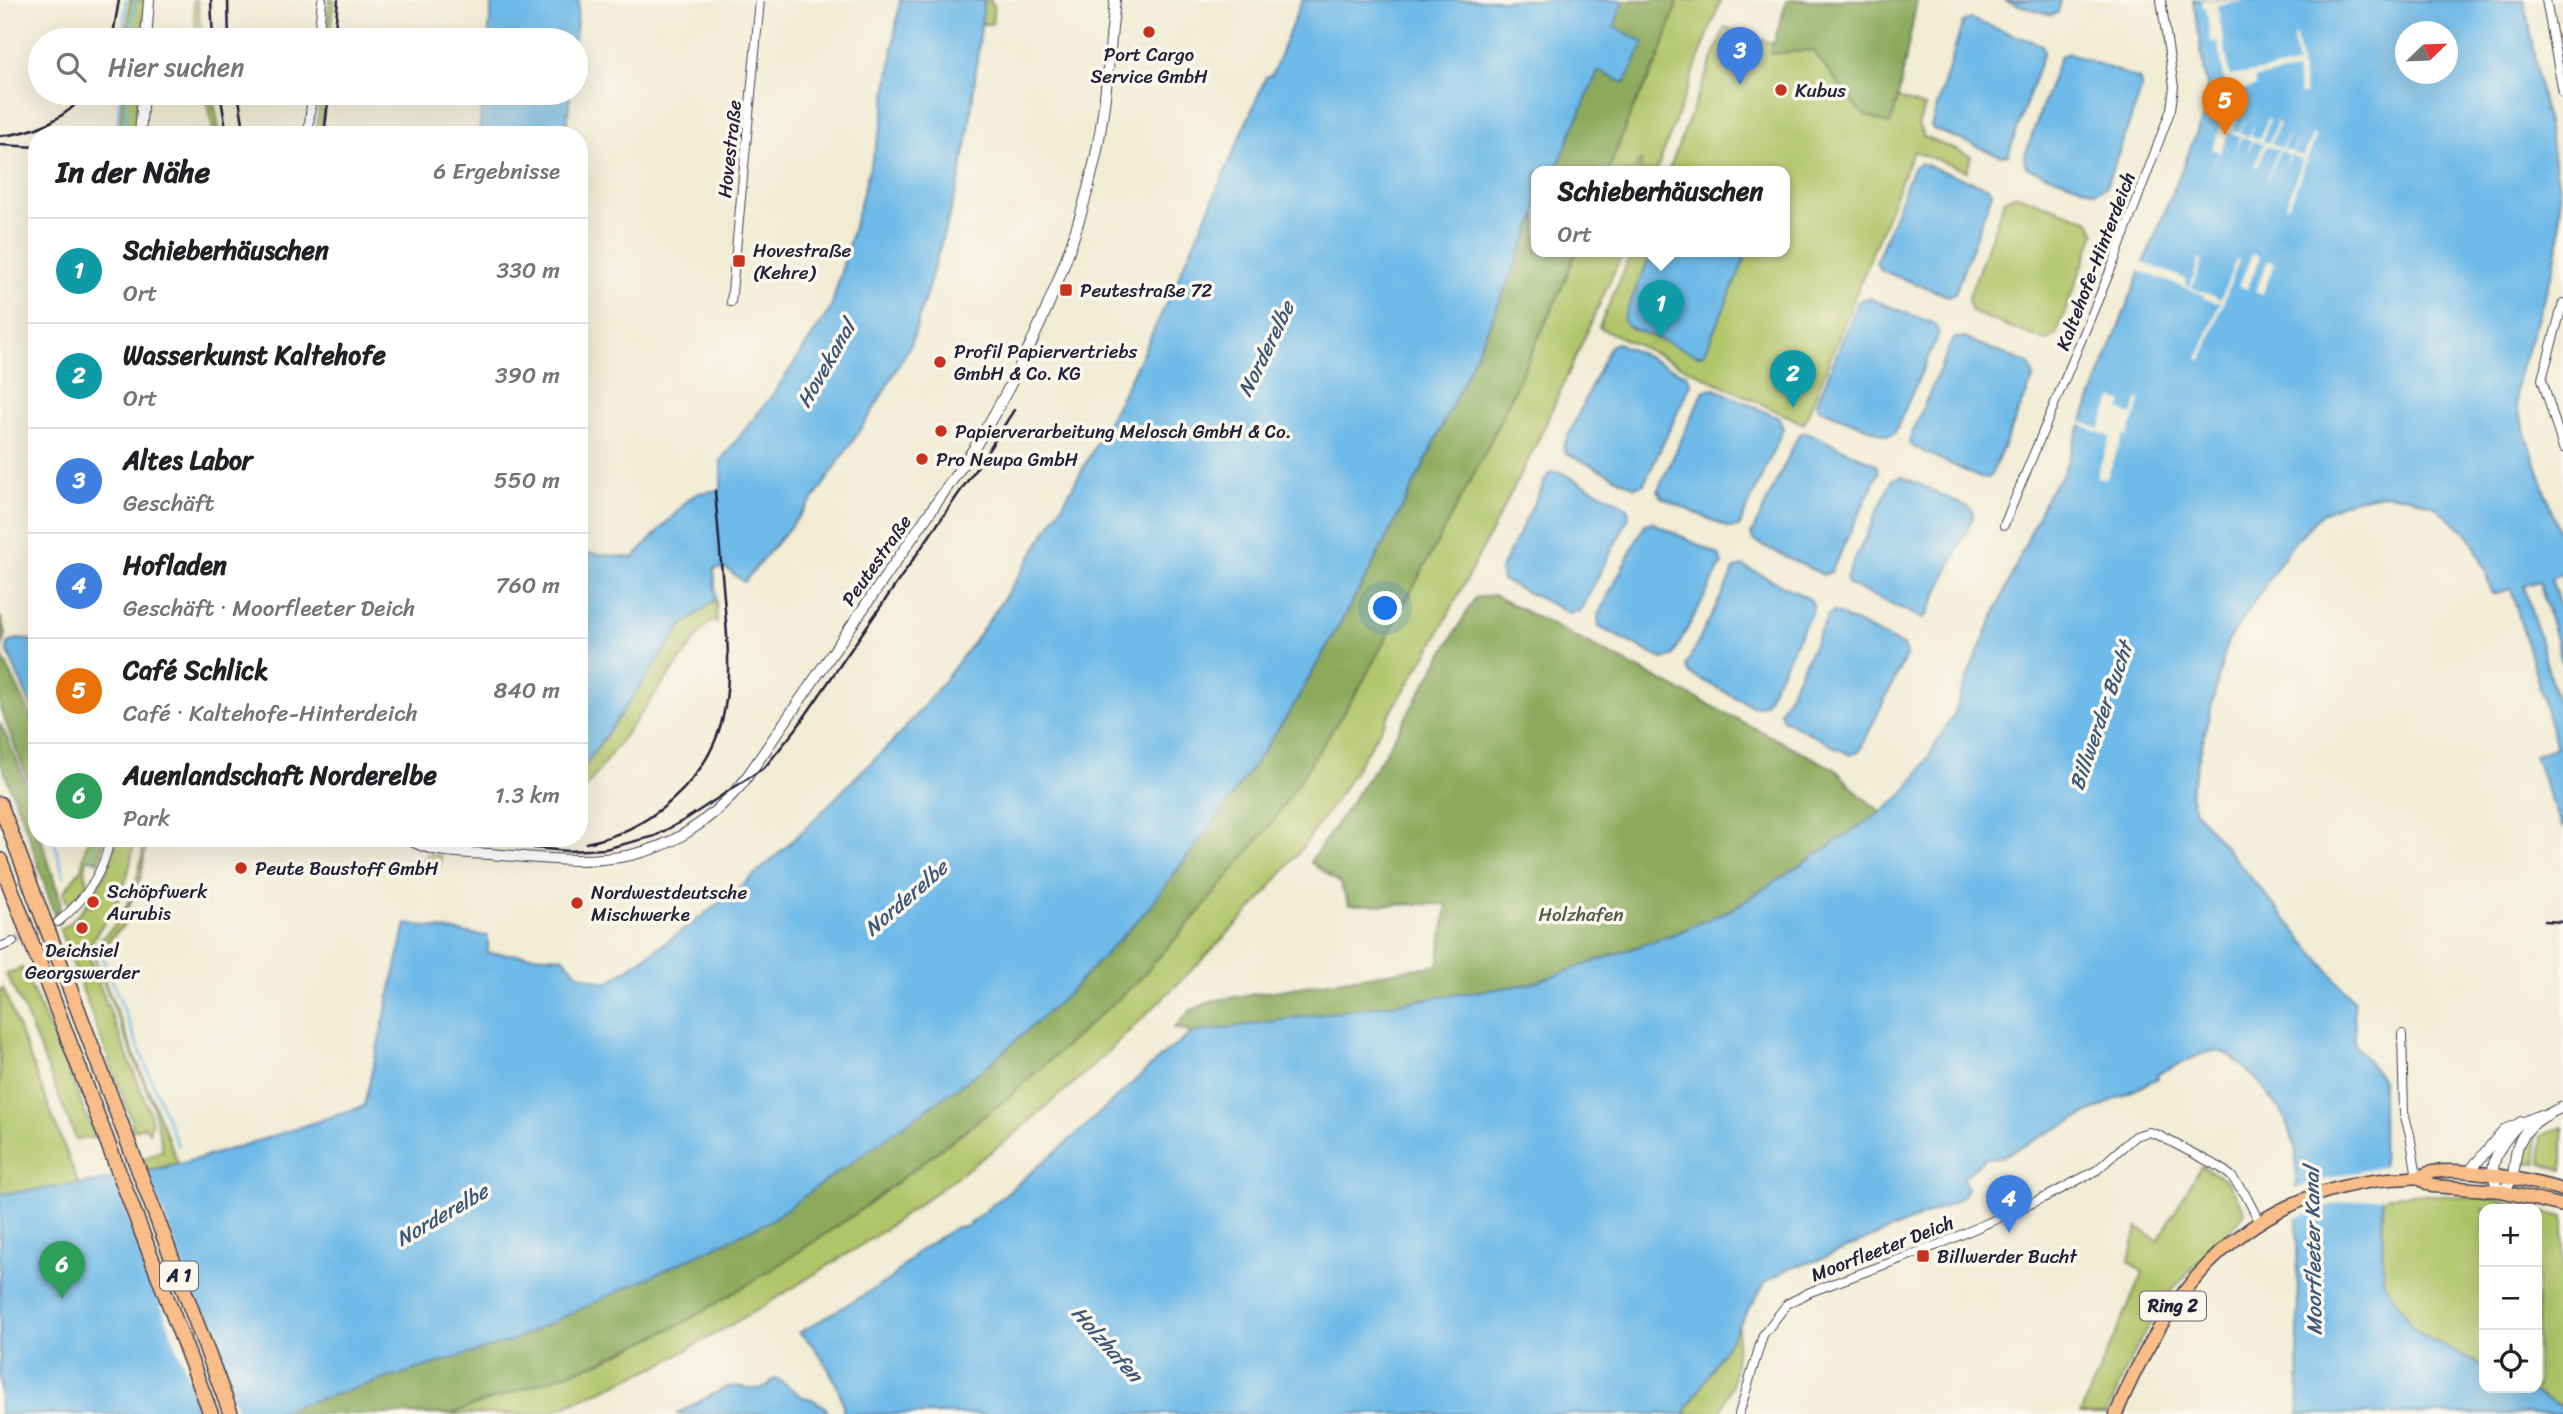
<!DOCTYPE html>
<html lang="de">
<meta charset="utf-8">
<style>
body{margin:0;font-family:Sriracha,sans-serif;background:#f6f6f6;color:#202124}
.controls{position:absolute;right:21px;bottom:21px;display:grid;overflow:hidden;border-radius:14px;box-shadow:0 7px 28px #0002}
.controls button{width:63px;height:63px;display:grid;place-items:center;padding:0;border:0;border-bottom:2px solid #e0e0e0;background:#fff;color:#202124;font:35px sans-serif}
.compass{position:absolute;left:2395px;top:21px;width:63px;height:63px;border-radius:50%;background:#fff;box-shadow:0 7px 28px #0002;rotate:67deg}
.you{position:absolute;left:1386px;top:609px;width:24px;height:24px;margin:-18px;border:5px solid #fff;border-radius:50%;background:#1a73e8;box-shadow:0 0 0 10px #1a73e833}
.badge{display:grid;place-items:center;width:46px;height:46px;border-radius:50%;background:#b45309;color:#fff;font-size:23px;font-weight:700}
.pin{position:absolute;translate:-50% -58px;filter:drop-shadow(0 2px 4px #0008)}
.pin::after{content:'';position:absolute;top:37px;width:24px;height:21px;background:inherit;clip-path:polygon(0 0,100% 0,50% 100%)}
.popup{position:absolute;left:1531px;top:166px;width:259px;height:91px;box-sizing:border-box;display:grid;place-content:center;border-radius:14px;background:#fff;filter:drop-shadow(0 2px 5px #0005);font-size:23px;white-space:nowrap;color:#757577}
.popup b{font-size:26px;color:#202124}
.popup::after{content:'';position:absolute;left:50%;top:100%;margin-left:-14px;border:14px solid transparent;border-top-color:#fff}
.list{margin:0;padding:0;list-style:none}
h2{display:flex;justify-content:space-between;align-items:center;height:91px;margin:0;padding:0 28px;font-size:30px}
h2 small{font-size:23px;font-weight:400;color:#757577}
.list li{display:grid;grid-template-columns:46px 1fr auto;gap:21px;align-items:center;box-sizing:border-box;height:105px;padding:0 28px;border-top:2px solid #e0e0e0}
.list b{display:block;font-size:26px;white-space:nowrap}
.list p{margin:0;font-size:23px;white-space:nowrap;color:#757577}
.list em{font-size:23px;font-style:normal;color:#757577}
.icon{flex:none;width:38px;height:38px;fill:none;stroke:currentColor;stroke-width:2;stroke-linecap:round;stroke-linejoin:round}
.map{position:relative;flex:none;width:2563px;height:1414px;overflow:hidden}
.search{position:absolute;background:#fff;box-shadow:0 7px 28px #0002;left:28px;top:28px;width:560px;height:77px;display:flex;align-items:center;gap:18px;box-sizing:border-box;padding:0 24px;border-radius:38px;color:#757577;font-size:26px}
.panel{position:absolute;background:#fff;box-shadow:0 7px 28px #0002;left:28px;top:126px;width:560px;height:721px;border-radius:28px}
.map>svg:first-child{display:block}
.green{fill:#b1c468;stroke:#6a7352;stroke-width:2}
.forest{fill:#8caa5c;stroke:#57664c;stroke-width:2}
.water{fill:#6ebae8;stroke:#486e92;stroke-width:2;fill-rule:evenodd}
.pier{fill:#f1ecd4}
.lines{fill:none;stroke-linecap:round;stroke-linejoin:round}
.stream{stroke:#6ebae8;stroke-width:2.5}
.minor-tunnel{stroke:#c8c4b5;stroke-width:8;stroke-dasharray:8 4;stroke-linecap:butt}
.minor-casing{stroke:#414052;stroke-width:10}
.tertiary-casing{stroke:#414052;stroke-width:12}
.primary-casing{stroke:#414052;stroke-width:15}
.motorway-casing{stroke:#414052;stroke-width:17}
.minor{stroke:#fff;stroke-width:8}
.tertiary{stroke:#fff;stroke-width:10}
.primary{stroke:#f8bd88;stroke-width:12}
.motorway{stroke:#f8bd88;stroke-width:14}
.rail{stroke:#22223b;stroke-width:2.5}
.motorway-bridge-casing{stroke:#414052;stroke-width:17;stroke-linecap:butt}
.motorway-bridge{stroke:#f8bd88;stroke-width:14}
.poi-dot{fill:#c8321e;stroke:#fbf7ec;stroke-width:2.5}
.labels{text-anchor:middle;stroke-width:7;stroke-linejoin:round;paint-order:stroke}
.shield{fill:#fbf7ec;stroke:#636270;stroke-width:2}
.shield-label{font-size:18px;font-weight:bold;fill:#22223b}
.poi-label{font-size:19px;fill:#22223b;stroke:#fbf7ec;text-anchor:start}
.street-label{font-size:19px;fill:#22223b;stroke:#fbf7ec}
.park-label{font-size:19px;fill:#545b4b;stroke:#fbf7ec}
.water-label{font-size:21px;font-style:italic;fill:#3d5778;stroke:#fbf7ec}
</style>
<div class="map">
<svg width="2563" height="1414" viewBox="0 0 2563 1414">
<rect width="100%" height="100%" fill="#fbf7ec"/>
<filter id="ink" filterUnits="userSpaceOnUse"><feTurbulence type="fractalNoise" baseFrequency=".0143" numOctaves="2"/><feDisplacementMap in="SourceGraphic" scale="14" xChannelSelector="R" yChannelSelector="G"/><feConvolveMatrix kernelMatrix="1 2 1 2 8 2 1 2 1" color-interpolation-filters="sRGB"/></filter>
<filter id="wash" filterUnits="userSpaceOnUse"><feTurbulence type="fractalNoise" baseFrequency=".00686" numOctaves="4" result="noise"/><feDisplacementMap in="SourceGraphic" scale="28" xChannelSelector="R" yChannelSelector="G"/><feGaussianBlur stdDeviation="1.57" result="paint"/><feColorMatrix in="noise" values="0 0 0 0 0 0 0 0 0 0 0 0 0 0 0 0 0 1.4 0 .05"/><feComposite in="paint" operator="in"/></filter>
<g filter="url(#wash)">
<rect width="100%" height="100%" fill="#f1ecd4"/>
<g class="green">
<polygon points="130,0 145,0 142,40 127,40"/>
<polygon points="193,0 197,0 203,40 197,40"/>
<polygon points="329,0 334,0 330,40 326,40"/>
<polygon points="984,0 991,0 991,4 994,4 992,24 981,24"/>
<polygon points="1678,0 1721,0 1656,172 1640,172 1641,161 1638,162 1637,172 1608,172 1632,110 1658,61"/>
<polygon points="1725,27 1772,43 1771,54 1812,50 1861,113 1890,125 1898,98 1925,107 1918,125 1924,137 1971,156 1967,171 1913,151 1804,424 1599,327 1632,252 1785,252 1785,172 1668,172"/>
<polygon points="123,93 139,93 136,135 120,135"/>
<polygon points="206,93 212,93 220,134 239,135 214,135"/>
<polygon points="320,93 325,93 321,135 316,135"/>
<polygon points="2018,195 2090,221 2095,233 2056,335 2046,341 1971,312 1968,299 2005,199"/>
<polygon points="1576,252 1623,252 1537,443 1433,644 1339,796 1300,851 1260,900 1202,960 1092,1067 1010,1138 874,1237 764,1306 662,1364 547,1414 450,1414 600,1362 681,1324 770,1271 855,1214 1005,1100 1137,982 1212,897 1484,455 1563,285"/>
<polygon points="716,599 717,623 712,621 705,627 579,797 579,774 682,626"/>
<path d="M88 838H105L99 862 88 858C83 869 86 873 88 884L69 906 63 893 81 869Z"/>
<path d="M117 838H134C132 860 127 883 117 903 109 919 88 939 88 956L150 1113 152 1122 149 1132 145 1126 131 1131 132 1121 60 930 73 920 78 933 85 930 83 925 79 926 75 918 89 901 90 906 98 904 97 898 90 899 109 867Z"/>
<path d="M144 838H147L141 877 126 913 131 917 94 956 178 1163 147 1171 143 1159 163 1150 153 1106 93 955C95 939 109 934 118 921 133 899 142 865 144 838Z"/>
<polygon points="429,853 441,856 440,867 422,868 420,863"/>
<polygon points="22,968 64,1060 95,1138 76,1139 24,1010 6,974"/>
<polygon points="3,988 79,1185 0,1414 0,990"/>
<polygon points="2563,1127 2563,1170 2542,1163 2541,1136"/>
<polygon points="2535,1134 2538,1163 2523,1164 2528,1142"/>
<path d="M2201 1166 2227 1180 2245 1212C2225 1241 2195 1263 2172 1291 2143 1328 2125 1371 2107 1414H2080L2143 1272 2129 1261 2137 1227 2158 1241Z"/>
<polygon points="2414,1194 2489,1198 2531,1209 2484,1209 2484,1367 2416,1332 2383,1280 2383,1197"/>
<polygon points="2537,1211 2563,1217 2563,1408 2524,1388 2537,1388"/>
<polygon points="1739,1324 1733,1382 1720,1414 1684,1414"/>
</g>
<g class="forest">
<polygon points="1624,0 1678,0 1658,61 1632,110 1608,172 1555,172 1598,71 1625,83 1643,43 1614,27"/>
<polygon points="1787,0 1917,0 1898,98 1890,125 1861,113 1812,50 1770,54"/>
<polygon points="1537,214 1537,252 1576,252 1563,285 1484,455 1360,687 1274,820 1212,897 1137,982 1005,1100 855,1214 770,1271 681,1324 600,1362 450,1414 270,1414 514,1339 1067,995 1147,910 1221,812 1291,710 1370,570 1421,471 1488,328"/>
<polygon points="1493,595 1835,769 1861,796 1882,812 1734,908 1677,933 1530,984 1192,1033 1174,1028 1191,1010 1216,1000 1438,965 1447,904 1349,905 1340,883 1310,862 1385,753 1475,598"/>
<polygon points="0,616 6,634 0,652 37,727 37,803 0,708"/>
<path d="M0 723C15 755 37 803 37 838H41L61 901 59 909 54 914 29 836 0 761Z"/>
</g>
<g class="water">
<polygon points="492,0 579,0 575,40 488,40"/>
<polygon points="900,0 984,0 969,130 959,182 912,342 872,412 816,496 744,582 726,568 714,569 716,599 682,626 579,774 579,552 633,558 690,498 699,493 721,490 721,460 774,393 831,308 882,124"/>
<path d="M1302 0H1624L1614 27 1644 42 1625 83 1598 71 1555 172H1537V214L1488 328 1421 471 1370 570 1291 710 1221 812 1147 910 1067 995 986 1067 768 1222 514 1340 270 1414H0V1194C53 1188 107 1182 159 1169 228 1152 296 1128 364 1106L406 924 488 936V953L563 957 578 974 607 983C659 948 711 912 759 871 794 841 826 808 858 775 873 760 891 745 906 727 1070 538 1168 305 1266 77L1272 75Z"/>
<polygon points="2003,0 2061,0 2058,12 2051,15"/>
<path d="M2193 0H2524L2559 188 2560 231 2554 267 2520 372 2516 390 2517 407 2563 544V573L2551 578 2563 617V664L2539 581 2524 586 2563 722V829L2548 794 2535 755 2557 747 2511 589 2492 594 2485 569 2472 541 2464 531 2436 507 2410 497 2383 494 2352 500 2322 513 2292 545 2227 643 2190 794 2195 811 2354 1001 2355 1045 2382 1079 2383 1280 2416 1332 2484 1367V1388H2524L2563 1408V1414H2299L2296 1149 2284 1116 2259 1082 2230 1055 2216 1051 2204 1053 2157 1074 2158 1078 2001 1157 1985 1158 1963 1178 1967 1188 1963 1196 1946 1206 1814 1262 1812 1261 1790 1268 1765 1283 1684 1414H843C847 1395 816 1342 799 1333L892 1278 917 1252 956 1227H966L1079 1132 1164 1054 1192 1033 1530 984 1677 933 1734 908 1882 812 1901 796 1920 771 1954 714 1971 668 2047 495 2062 475 2125 310 2205 112 2207 86ZM2406 32H2448V74H2406Z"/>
<polygon points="1970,19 2042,45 2044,52 2008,155 2001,156 1933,129 1931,126 1963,22"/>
<polygon points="2069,53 2139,79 2142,88 2106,187 2096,192 2026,167 2024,158 2060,56"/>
<polygon points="483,93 570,93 566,135 479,135"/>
<polygon points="1920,163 1987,187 1992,193 1955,293 1948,296 1880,270 1876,262 1913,168"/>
<polygon points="1652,252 1748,252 1704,354 1697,355 1627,326 1623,319"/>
<polygon points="1868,298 1935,324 1939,333 1894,434 1888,436 1819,409 1817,402 1858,302 1862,299"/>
<polygon points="1955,338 1964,338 2029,364 2034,377 1991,475 1987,478 1980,478 1910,445 1909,441 1950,345"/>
<polygon points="1617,343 1687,375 1691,384 1644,484 1635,487 1566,453 1563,447 1610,346"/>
<polygon points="1715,389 1779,418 1783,429 1739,527 1729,528 1662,498 1658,490 1704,390"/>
<polygon points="1806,432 1876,464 1879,472 1831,572 1823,575 1754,541 1751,535 1799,434"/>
<polygon points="1552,472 1560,472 1624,505 1628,510 1629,517 1580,611 1569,613 1502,580 1500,571 1548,475"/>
<polygon points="1901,476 1968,507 1973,512 1973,517 1927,615 1922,618 1848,584 1846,578 1892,480"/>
<polygon points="1652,522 1719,555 1722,564 1672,657 1662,659 1599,627 1598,615 1645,524"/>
<polygon points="1743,566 1810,599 1814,607 1765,704 1754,707 1690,674 1686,666 1735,568"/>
<polygon points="1834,612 1904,646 1907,654 1859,752 1850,755 1783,719 1780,712 1829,614"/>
<polygon points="18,639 37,641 37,719 7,650 8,643"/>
<path d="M774 1379H778L803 1397 812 1399 826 1408 828 1414H676L727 1387C747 1382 757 1399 774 1379Z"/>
</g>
<g class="pier">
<polygon points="2201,0 2248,0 2217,5 2230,76 2297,65 2293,37 2296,36 2306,95 2300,95 2296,71 2255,78 2256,87 2233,91 2231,82 2225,83 2218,42 2221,41 2211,42 2206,7 2203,7"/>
<polygon points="2229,105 2226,116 2233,119 2238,108 2240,109 2233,130 2239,132 2246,119 2240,133 2248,136 2254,122 2250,136 2259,140 2268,118 2270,119 2262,141 2269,143 2277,122 2279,123 2271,144 2281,148 2289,132 2283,149 2292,152 2300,137 2294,153 2304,157 2312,135 2316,136 2289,206 2286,205 2303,160 2291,155 2283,171 2289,155 2280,151 2262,193 2278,150 2266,146 2258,167 2255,166 2263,144 2253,141 2247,155 2251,140 2242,137 2234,153 2240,136 2229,132 2210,175 2219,152 2212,149"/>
<polygon points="2252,254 2260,257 2247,289 2239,286"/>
<polygon points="2199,259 2202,261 2192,288 2221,299 2236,259 2239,260 2202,360 2198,359 2221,300 2217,303 2203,298 2204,295 2137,270 2141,262 2187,279 2185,285 2190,288"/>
<polygon points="2268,260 2275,263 2262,295 2255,292"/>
<polygon points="2112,398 2123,402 2120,410 2132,415 2138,399 2141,401 2127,437 2123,436 2106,480 2096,476 2111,437 2078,424 2079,421 2100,429"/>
<polygon points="2386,1166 2386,1197 2337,1203 2294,1219 2292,1190 2337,1176"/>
<polygon points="146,1168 239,1414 202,1414 112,1175"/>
</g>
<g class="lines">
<g class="stream">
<polyline points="123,40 126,0"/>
<polyline points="132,40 135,0"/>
<polyline points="117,135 120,93"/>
<polyline points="125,135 128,93"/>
<polyline points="55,843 64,877"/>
<polyline points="92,859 98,838"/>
<polyline points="102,956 178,1146"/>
</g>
</g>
</g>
<g filter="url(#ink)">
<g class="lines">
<polyline class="minor-tunnel" points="13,942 58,922"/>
<g class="minor-casing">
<g id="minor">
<polyline points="2546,0 2563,93"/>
<polyline points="318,40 322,0"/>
<polyline points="308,135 312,93"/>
<polyline points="731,302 760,0"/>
<polyline points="2563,303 2542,379 2563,448"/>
<polyline points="2004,525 2115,259 2171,109 2174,87 2161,0"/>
<path d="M58 922C85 900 104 873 110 838"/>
<polyline points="0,947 13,942"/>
<polyline points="2402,1034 2404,1113 2410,1135 2417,1177"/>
<polyline points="1739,1414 1763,1335 1787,1304 1810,1292 1938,1245 2048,1196 2097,1170 2135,1136 2149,1132 2158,1135 2221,1168 2231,1176 2245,1194 2259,1221"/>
</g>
</g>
<g class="tertiary-casing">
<g id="tertiary">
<polyline points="146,40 149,0"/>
<polyline points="140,135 143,93"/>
<path d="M407 838C430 854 464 852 491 854 597 864 665 872 742 784L973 450C1028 361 1072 262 1095 160 1106 107 1109 53 1115 0"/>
<path d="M2521 1122C2504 1139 2481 1168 2501 1191 2520 1181 2511 1157 2520 1141 2528 1124 2546 1114 2563 1107"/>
<polyline points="2468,1173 2504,1130 2541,1115"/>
</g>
</g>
<g class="primary-casing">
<g id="primary">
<polyline points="2417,1177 2432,1186 2501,1191 2563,1206"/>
<path d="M2116 1414C2158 1313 2218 1224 2328 1191 2348 1185 2369 1181 2390 1179 2399 1178 2408 1179 2417 1177 2422 1176 2427 1173 2432 1172 2468 1167 2528 1180 2563 1190"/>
</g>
</g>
<g class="motorway-casing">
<g id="motorway">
<polyline points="0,804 43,918"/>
<polyline points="0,860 25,925"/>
<polyline points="50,936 231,1414"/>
<polyline points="32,944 211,1414"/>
</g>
</g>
<use href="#minor" class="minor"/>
<use href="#tertiary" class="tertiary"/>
<use href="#primary" class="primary"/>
<use href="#motorway" class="motorway"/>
<g class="rail">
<polyline points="211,0 213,40"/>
<polyline points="228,0 229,40"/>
<polyline points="112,40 119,0"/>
<polyline points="334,40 338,0"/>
<polyline points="220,93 226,128"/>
<polyline points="238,93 245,135"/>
<polyline points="324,135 329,93"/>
<path d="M0 136C33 133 65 120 86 93"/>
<polyline points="0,145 37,147"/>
<polyline points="447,838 544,847"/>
<path d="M586 843C618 837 647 822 671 801 737 743 731 677 724 598 721 563 718 527 715 491"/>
<polyline points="534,848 568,851 605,849 655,836 686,819 765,767 796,729 984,457 1014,410"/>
<polyline points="2545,921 2563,922"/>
</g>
<g class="motorway-bridge-casing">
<g id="motorway-bridge">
<polyline points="43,918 50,936"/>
<polyline points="25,925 32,944"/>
</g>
</g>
<use href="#motorway-bridge" class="motorway-bridge"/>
</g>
</g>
<g class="poi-dot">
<circle cx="1149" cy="32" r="7"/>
<circle cx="1781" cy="90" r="7"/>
<rect x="732" y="254" width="14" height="14" rx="3.5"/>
<rect x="1059" y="283" width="14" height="14" rx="3.5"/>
<circle cx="940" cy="362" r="7"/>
<circle cx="941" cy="431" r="7"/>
<circle cx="922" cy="459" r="7"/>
<circle cx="241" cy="868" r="7"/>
<circle cx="93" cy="902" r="7"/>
<circle cx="577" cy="903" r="7"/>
<circle cx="82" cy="928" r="7"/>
<rect x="1916" y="1249" width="14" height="14" rx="3.5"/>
</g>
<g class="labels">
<g class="shield">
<rect x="160" y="1261.5" width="38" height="29" rx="5"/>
<rect x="2140" y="1291.5" width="66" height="29" rx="5"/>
</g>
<g class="shield-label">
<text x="179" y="1282">A 1</text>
<text x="2173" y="1312">Ring 2</text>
</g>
<g class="poi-label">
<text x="1149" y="61" text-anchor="middle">Port Cargo<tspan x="1149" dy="22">Service GmbH</tspan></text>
<text x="1795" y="97">Kubus</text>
<text x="753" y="257">Hovestraße<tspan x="753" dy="22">(Kehre)</tspan></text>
<text x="1080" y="297">Peutestraße 72</text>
<text x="954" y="358">Profil Papiervertriebs<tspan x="954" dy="22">GmbH &amp; Co. KG</tspan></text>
<text x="955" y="438">Papierverarbeitung Melosch GmbH &amp; Co.</text>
<text x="936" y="466">Pro Neupa GmbH</text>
<text x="255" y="875">Peute Baustoff GmbH</text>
<text x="107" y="898">Schöpfwerk<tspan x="107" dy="22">Aurubis</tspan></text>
<text x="591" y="899">Nordwestdeutsche<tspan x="591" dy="22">Mischwerke</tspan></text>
<text x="82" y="957" text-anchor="middle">Deichsiel<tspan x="82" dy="22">Georgswerder</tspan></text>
<text x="1937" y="1263">Billwerder Bucht</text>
</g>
<g class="street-label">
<text transform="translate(729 149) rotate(-84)" y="7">Hovestraße</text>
<text transform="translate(2095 261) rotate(-69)" y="7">Kaltehofe-Hinterdeich</text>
<text transform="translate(876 560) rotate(-55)" y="7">Peutestraße</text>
<text transform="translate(1882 1248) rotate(-21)" y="7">Moorfleeter Deich</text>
</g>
<g class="park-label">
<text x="1581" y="921">Holzhafen</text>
</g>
<g class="water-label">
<text transform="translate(1266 349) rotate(-64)" y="7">Norderelbe</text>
<text transform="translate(826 364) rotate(-60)" y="7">Hovekanal</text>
<text transform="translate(2101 716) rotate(-71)" y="7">Billwerder Bucht</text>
<text transform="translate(906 898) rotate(-41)" y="7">Norderelbe</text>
<text transform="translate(442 1215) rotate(-30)" y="7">Norderelbe</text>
<text transform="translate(2313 1251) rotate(-91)" y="7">Moorfleeter Kanal</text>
<text transform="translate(1107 1344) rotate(48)" y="7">Holzhafen</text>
</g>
</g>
</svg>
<div class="controls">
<button>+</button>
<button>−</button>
<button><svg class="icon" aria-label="locate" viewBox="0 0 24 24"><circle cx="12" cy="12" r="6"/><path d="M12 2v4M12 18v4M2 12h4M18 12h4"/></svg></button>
</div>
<svg class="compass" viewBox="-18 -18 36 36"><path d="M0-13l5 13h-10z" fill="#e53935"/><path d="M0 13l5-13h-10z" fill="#757577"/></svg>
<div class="you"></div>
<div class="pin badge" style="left:1661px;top:338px;background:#0f9aa8">1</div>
<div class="popup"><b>Schieberhäuschen</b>Ort</div>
<div class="pin badge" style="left:1793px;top:408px;background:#0f9aa8">2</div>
<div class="pin badge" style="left:1740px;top:85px;background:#3f7fe0">3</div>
<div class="pin badge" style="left:2009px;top:1233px;background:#3f7fe0">4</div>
<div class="pin badge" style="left:2225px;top:135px;background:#e8710a">5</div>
<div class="pin badge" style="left:62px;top:1299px;background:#2e9e5b">6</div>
<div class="search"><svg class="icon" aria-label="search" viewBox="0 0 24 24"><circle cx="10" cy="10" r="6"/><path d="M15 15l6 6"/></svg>Hier suchen</div>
<section class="panel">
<h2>In der Nähe<small>6 Ergebnisse</small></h2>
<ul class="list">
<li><span class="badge" style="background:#0f9aa8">1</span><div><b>Schieberhäuschen</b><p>Ort</p></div><em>330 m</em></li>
<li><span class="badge" style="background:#0f9aa8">2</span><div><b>Wasserkunst Kaltehofe</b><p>Ort</p></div><em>390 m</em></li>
<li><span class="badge" style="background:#3f7fe0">3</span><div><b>Altes Labor</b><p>Geschäft</p></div><em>550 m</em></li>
<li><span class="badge" style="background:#3f7fe0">4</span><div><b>Hofladen</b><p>Geschäft · Moorfleeter Deich</p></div><em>760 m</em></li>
<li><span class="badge" style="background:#e8710a">5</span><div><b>Café Schlick</b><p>Café · Kaltehofe-Hinterdeich</p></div><em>840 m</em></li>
<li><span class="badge" style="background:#2e9e5b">6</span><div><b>Auenlandschaft Norderelbe</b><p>Park</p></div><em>1.3 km</em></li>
</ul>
</section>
</div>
